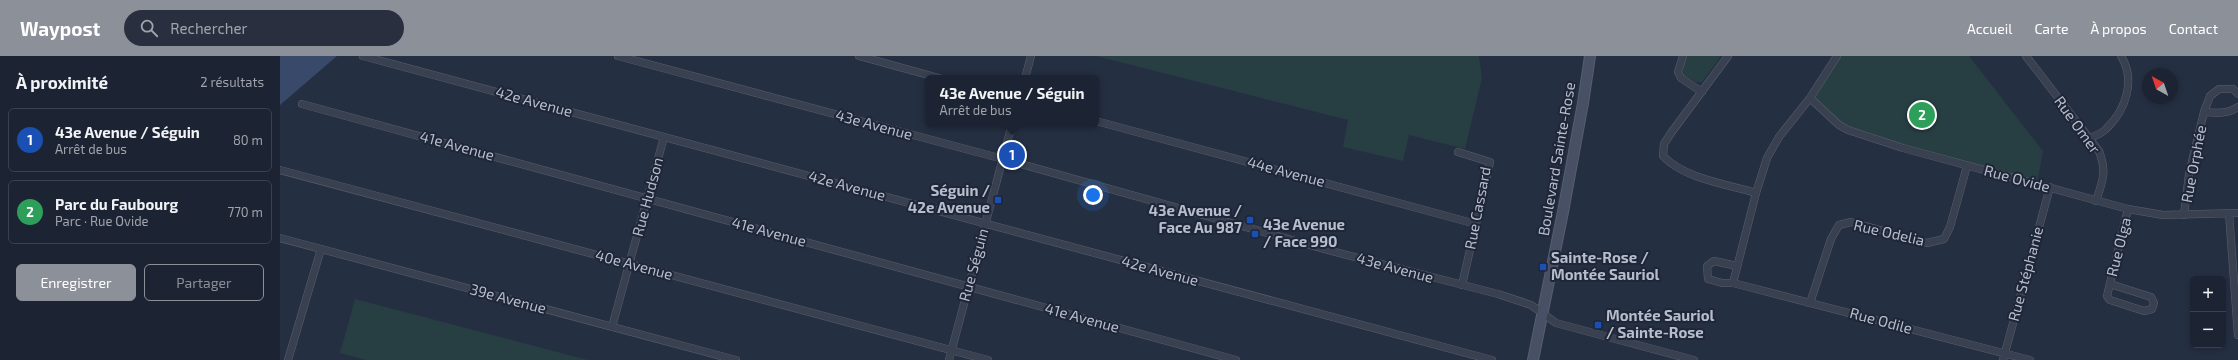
<!DOCTYPE html>
<html lang="fr">
<meta charset="utf-8">
<style>
body{margin:0;font-family:"Exo 2",sans-serif;background:#292f3e;color:#f1f3f6}
.controls{position:absolute;right:12px;bottom:12px;display:grid;overflow:hidden;border-radius:6px;box-shadow:0 2px 6px #0003}
.controls button{width:36px;height:36px;display:grid;place-items:center;padding:0;border:0;border-bottom:1px solid #3a404d;background:#1c2332;color:#f1f3f6;font:20px sans-serif}
.compass{position:absolute;left:1862px;top:12px;width:36px;height:36px;border-radius:50%;background:#1c2332;box-shadow:0 2px 6px #0003;rotate:320deg}
.you{position:absolute;left:813px;top:139px;width:14px;height:14px;margin:-10px;border:3px solid #fff;border-radius:50%;background:#1a73e8;box-shadow:0 0 0 6px #1a73e833}
.badge{display:grid;place-items:center;width:26px;height:26px;border-radius:50%;background:#8c9099;color:#fff;font-size:13px;font-weight:700}
.pin{position:absolute;translate:-50% -50%;border:2px solid #fff;box-shadow:0 1px 4px #0006}
.popup{position:absolute;left:645px;top:19px;width:174px;height:52px;box-sizing:border-box;display:grid;place-content:center;border-radius:6px;background:#1c2332;filter:drop-shadow(0 1px 3px #0005);font-size:13px;white-space:nowrap;color:#a0a4ac}
.popup b{font-size:15px;color:#f1f3f6}
.popup::after{content:'';position:absolute;left:50%;top:100%;margin-left:-8px;border:8px solid transparent;border-top-color:#1c2332}
.list{margin:0;padding:0;list-style:none}
h2{display:flex;justify-content:space-between;align-items:center;height:52px;margin:0;padding:0 16px;font-size:17px}
h2 small{font-size:13px;font-weight:400;color:#a0a4ac}
.list li{display:grid;grid-template-columns:26px 1fr auto;gap:12px;align-items:center;box-sizing:border-box;height:64px;margin:0 8px 8px;padding:0 8px;border:1px solid #3a404d;border-radius:6px}
.list b{display:block;font-size:15px;white-space:nowrap}
.list p{margin:0;font-size:13px;white-space:nowrap;color:#a0a4ac}
.list em{font-size:13px;font-style:normal;color:#a0a4ac}
.actions{display:flex;gap:8px;padding:12px 16px}
.actions a{flex:1;padding:9px 0;border:1px solid #8c9099;border-radius:6px;text-align:center;font-size:14px;color:#8c9099}
.actions .main{background:#8c9099;color:#fff}
.icon{flex:none;width:22px;height:22px;fill:none;stroke:currentColor;stroke-width:2;stroke-linecap:round;stroke-linejoin:round}
.map{position:relative;flex:none;width:1958px;height:304px;overflow:hidden}
header{display:flex;align-items:center;gap:24px;box-sizing:border-box;height:56px;padding:0 20px;background:#8c9099;color:#fff}
header strong{font-size:19px}
nav{display:flex;gap:22px;margin-inline-start:auto;font-size:14px}
.search{width:280px;height:36px;background:#292f3e;display:flex;align-items:center;gap:10px;box-sizing:border-box;padding:0 14px;border-radius:22px;color:#a0a4ac;font-size:15px}
main{display:flex}
aside{flex:1;background:#1c2332}
.map>svg:first-child{display:block}
.green{fill:#273e43}
.water{fill:#38496a}
.lines{fill:none;stroke-linecap:round;stroke-linejoin:round}
.street-casing{stroke:#575f6f;stroke-width:8}
.secondary-casing{stroke:#575f6f;stroke-width:12}
.street{stroke:#394151;stroke-width:7}
.secondary{stroke:#475065;stroke-width:10}
.transit-dot{fill:#1a4fb4;stroke:#1e2637;stroke-width:1.5}
.labels{text-anchor:middle;stroke-width:4;stroke-linejoin:round;paint-order:stroke}
.street-label{font-size:15px;fill:#b6bdcc;stroke:#1e2637}
.poi-label{font-size:15px;font-weight:bold;fill:#b6bdcc;stroke:#1e2637;text-anchor:start}
</style>
<header>
<strong>Waypost</strong>
<div class="search"><svg class="icon" aria-label="search" viewBox="0 0 24 24"><circle cx="10" cy="10" r="6"/><path d="M15 15l6 6"/></svg>Rechercher</div>
<nav><a>Accueil</a><a>Carte</a><a>À propos</a><a>Contact</a></nav>
</header>
<main>
<aside>
<h2>À proximité<small>2 résultats</small></h2>
<ul class="list">
<li><span class="badge" style="background:#1a4fb4">1</span><div><b>43e Avenue / Séguin</b><p>Arrêt de bus</p></div><em>80 m</em></li>
<li><span class="badge" style="background:#2e9e5b">2</span><div><b>Parc du Faubourg</b><p>Parc · Rue Ovide</p></div><em>770 m</em></li>
</ul>
<div class="actions"><a class="main">Enregistrer</a><a>Partager</a></div>
</aside>
<div class="map">
<svg width="1958" height="304" viewBox="0 0 1958 304">
<rect width="100%" height="100%" fill="#252f42"/>
<g class="green">
<polygon points="816,0 1199,0 1202,22 1185,93 1129,79 1123,105 1063,91 1068,64"/>
<polygon points="1407,0 1441,0 1422,26 1416,26 1404,19 1403,13"/>
<polygon points="1557,0 1689,0 1763,95 1757,128 1568,74 1530,42"/>
<polygon points="75,243 308,304 86,304 60,297"/>
</g>
<polygon class="water" points="0,0 57,0 0,49"/>
<g class="lines">
<g class="street-casing">
<g id="street">
<polyline points="83,0 1212,304"/>
<polyline points="338,0 723,103 1055,196 1218,238 1251,249 1276,267 1414,304"/>
<polyline points="579,0 659,22"/>
<polyline points="1403,0 1398,16 1401,22 1422,36"/>
<path d="M1448 0 1391 77 1384 88 1383 100C1405 123 1446 128 1476 137"/>
<path d="M1746 0 1819 95C1827 116 1823 124 1816 145"/>
<polyline points="745,22 751,0"/>
<polyline points="1530,42 1559,69 1568,74 1623,92 1848,153 1883,159 1958,157"/>
<polyline points="22,48 956,304"/>
<path d="M1924 56C1936 57 1948 58 1958 51"/>
<polyline points="816,65 1196,168"/>
<path d="M1810 82C1815 80 1822 77 1826 73 1846 54 1856 24 1841 0"/>
<polyline points="1178,96 1210,106 1182,229"/>
<polyline points="0,114 708,304"/>
<polyline points="1949,157 1958,279"/>
<polyline points="1904,159 1909,118 1924,56 1930,40 1939,33 1953,33 1958,38"/>
<polyline points="0,182 456,304"/>
<polyline points="1457,210 1434,205 1427,210 1428,223 1442,227 1453,227 1750,304"/>
<polyline points="1453,227 1476,137 1487,102 1499,81 1530,42 1557,0"/>
<polyline points="1830,228 1871,241 1874,247 1872,253 1864,255 1830,244 1827,240 1848,153"/>
<polyline points="1530,247 1551,183 1559,169 1571,166 1647,187 1664,183 1670,171 1687,110"/>
<polyline points="332,271 384,81"/>
<polyline points="8,304 41,193"/>
<polyline points="669,304 732,68"/>
<polyline points="1723,304 1770,131"/>
</g>
</g>
<g class="secondary-casing">
<polyline id="secondary" points="1253,304 1283,156 1303,47 1310,0"/>
</g>
<use href="#street" class="street"/>
<use href="#secondary" class="secondary"/>
</g>
<g class="transit-dot">
<rect x="714" y="140" width="8" height="8" rx="2"/>
<rect x="966" y="160" width="8" height="8" rx="2"/>
<rect x="971" y="174" width="8" height="8" rx="2"/>
<rect x="1259" y="207" width="8" height="8" rx="2"/>
<rect x="1314" y="265" width="8" height="8" rx="2"/>
</g>
<g class="labels">
<g class="street-label">
<text transform="translate(254 46) rotate(15)" y="5">42e Avenue</text>
<text transform="translate(594 69) rotate(15)" y="5">43e Avenue</text>
<text transform="translate(1797 69) rotate(54)" y="5">Rue Omer</text>
<text transform="translate(177 90) rotate(15)" y="5">41e Avenue</text>
<text transform="translate(1277 103) rotate(-80)" y="5">Boulevard Sainte-Rose</text>
<text transform="translate(1914 108) rotate(-79)" y="5">Rue Orphée</text>
<text transform="translate(1006 116) rotate(15)" y="5">44e Avenue</text>
<text transform="translate(1737 123) rotate(15)" y="5">Rue Ovide</text>
<text transform="translate(567 130) rotate(15)" y="5">42e Avenue</text>
<text transform="translate(368 141) rotate(-75)" y="5">Rue Hudson</text>
<text transform="translate(1198 152) rotate(-79)" y="5">Rue Cassard</text>
<text transform="translate(489 176) rotate(15)" y="5">41e Avenue</text>
<text transform="translate(1609 177) rotate(13)" y="5">Rue Odelia</text>
<text transform="translate(1839 191) rotate(-76)" y="5">Rue Olga</text>
<text transform="translate(354 209) rotate(15)" y="5">40e Avenue</text>
<text transform="translate(694 209) rotate(-75)" y="5">Rue Séguin</text>
<text transform="translate(1115 212) rotate(15)" y="5">43e Avenue</text>
<text transform="translate(880 215) rotate(15)" y="5">42e Avenue</text>
<text transform="translate(1746 218) rotate(-75)" y="5">Rue Stéphanie</text>
<text transform="translate(228 243) rotate(15)" y="5">39e Avenue</text>
<text transform="translate(802 262) rotate(15)" y="5">41e Avenue</text>
<text transform="translate(1601 265) rotate(15)" y="5">Rue Odile</text>
</g>
<g class="poi-label">
<text x="710" y="140" text-anchor="end">Séguin /<tspan x="710" dy="17">42e Avenue</tspan></text>
<text x="962" y="160" text-anchor="end">43e Avenue /<tspan x="962" dy="17">Face Au 987</tspan></text>
<text x="983" y="174">43e Avenue<tspan x="983" dy="17">/ Face 990</tspan></text>
<text x="1271" y="207">Sainte-Rose /<tspan x="1271" dy="17">Montée Sauriol</tspan></text>
<text x="1326" y="265">Montée Sauriol<tspan x="1326" dy="17">/ Sainte-Rose</tspan></text>
</g>
</g>
</svg>
<div class="controls">
<button>+</button>
<button>−</button>
</div>
<svg class="compass" viewBox="-18 -18 36 36"><path d="M0-13l5 13h-10z" fill="#e53935"/><path d="M0 13l5-13h-10z" fill="#a0a4ac"/></svg>
<div class="you"></div>
<div class="pin badge" style="left:732px;top:99px;background:#1a4fb4">1</div>
<div class="popup"><b>43e Avenue / Séguin</b>Arrêt de bus</div>
<div class="pin badge" style="left:1642px;top:59px;background:#2e9e5b">2</div>
</div>
</main>
